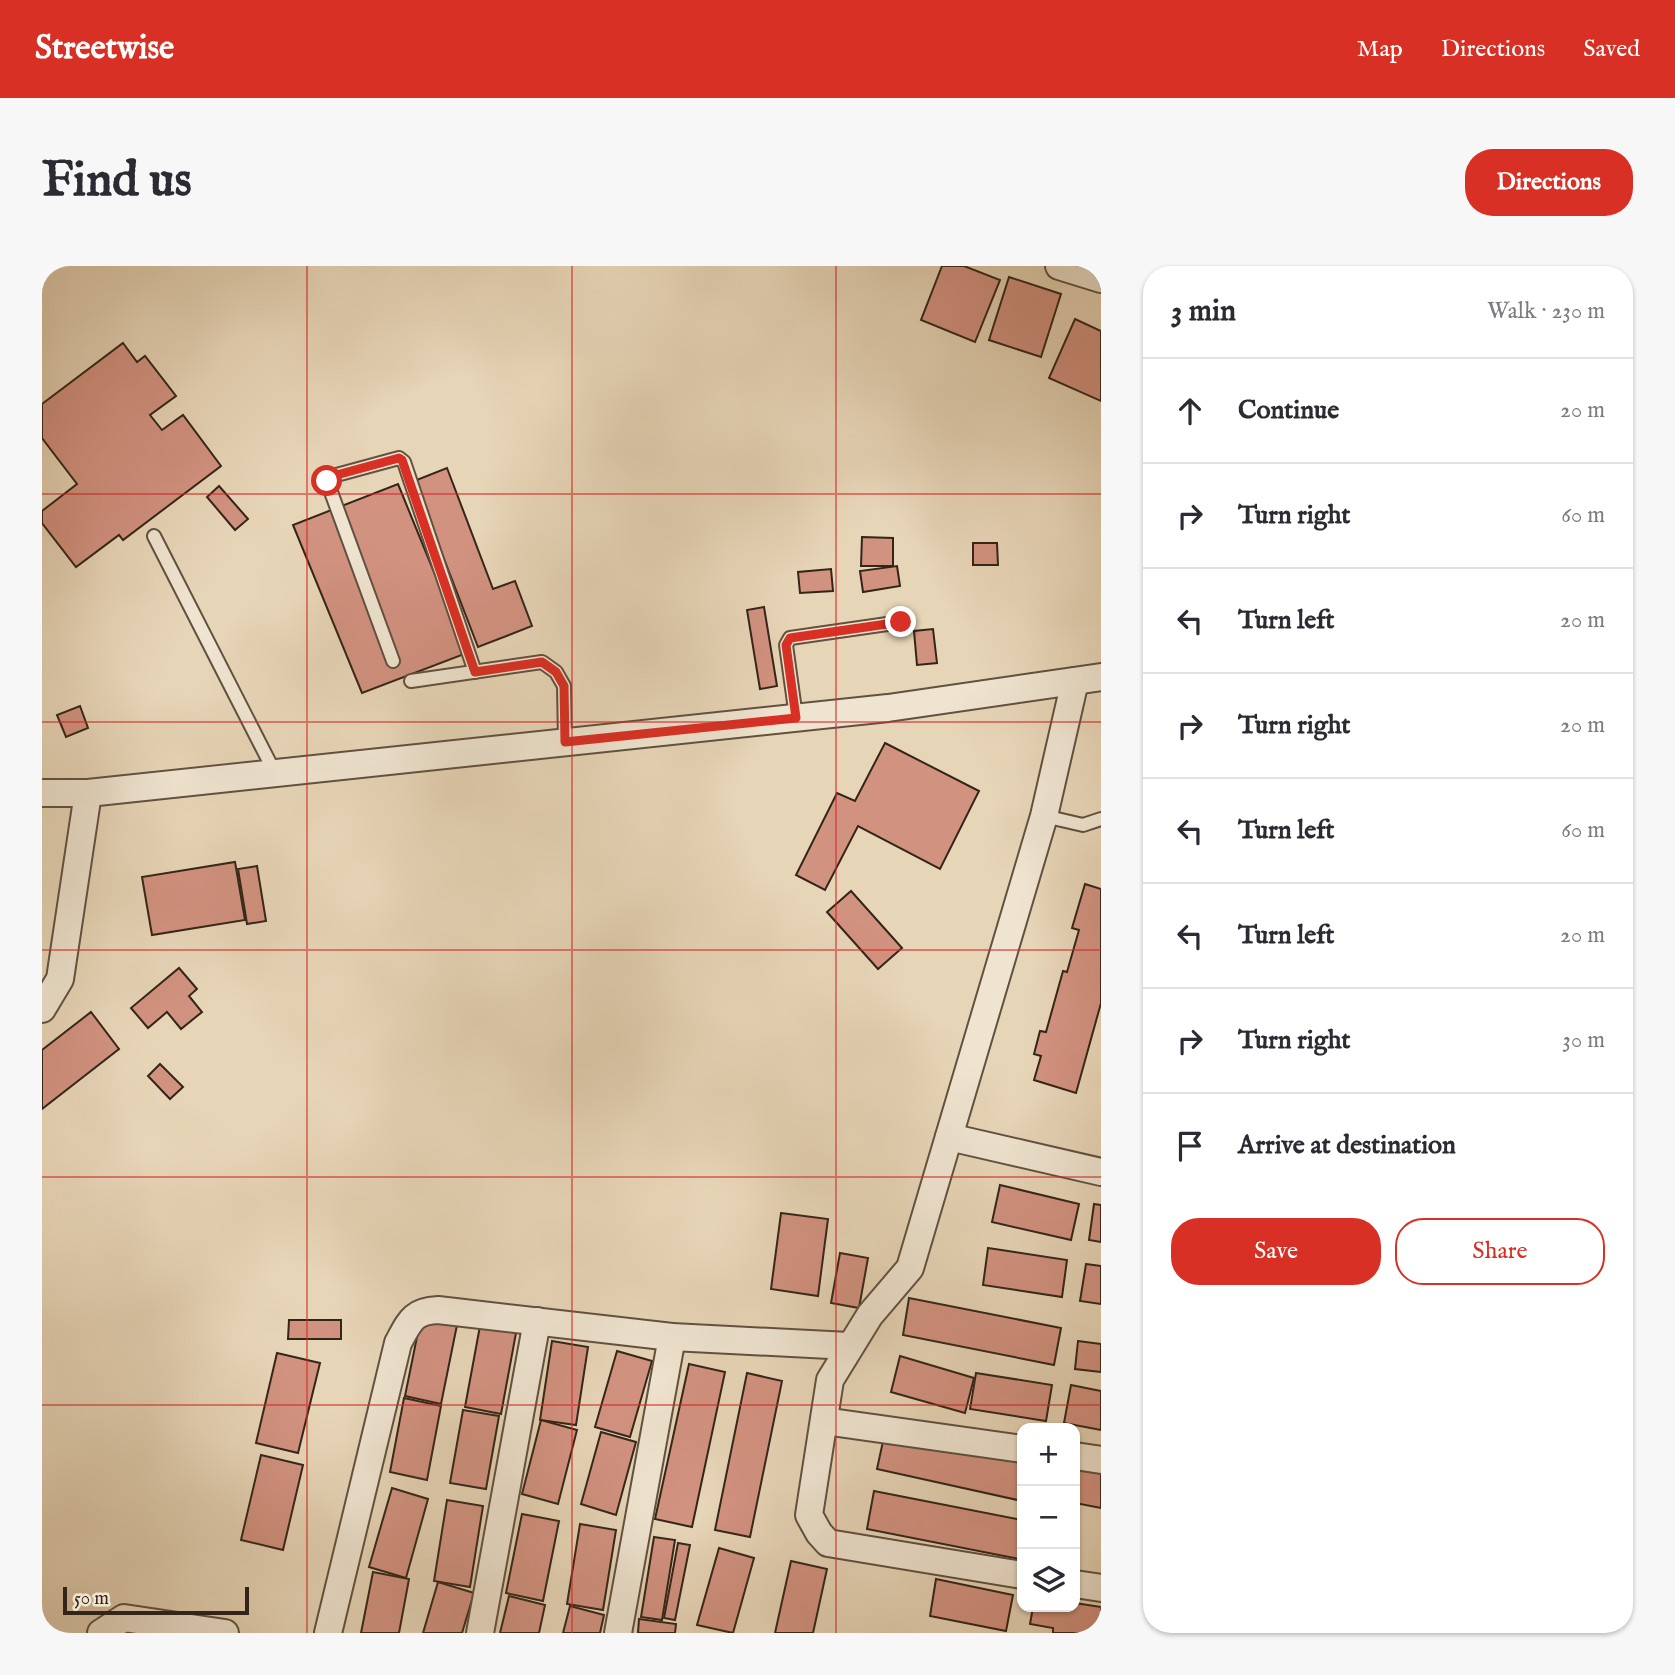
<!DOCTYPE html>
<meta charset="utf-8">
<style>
body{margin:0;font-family:"IM FELL English",serif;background:#f7f7f7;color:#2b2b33}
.controls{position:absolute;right:21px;bottom:21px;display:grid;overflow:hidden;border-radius:14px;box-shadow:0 2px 5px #0004}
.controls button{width:63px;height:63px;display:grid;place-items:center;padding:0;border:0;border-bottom:2px solid #e1e1e2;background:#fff;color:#2b2b33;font:35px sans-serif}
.scale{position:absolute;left:21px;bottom:18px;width:186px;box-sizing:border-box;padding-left:7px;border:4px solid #342519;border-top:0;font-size:19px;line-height:24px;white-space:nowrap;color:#342519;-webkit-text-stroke:5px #efe4d0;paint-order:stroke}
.stop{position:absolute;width:21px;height:21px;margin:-16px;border:5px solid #d93025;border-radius:50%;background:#fff}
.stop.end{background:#d93025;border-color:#fff;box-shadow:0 2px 7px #0008}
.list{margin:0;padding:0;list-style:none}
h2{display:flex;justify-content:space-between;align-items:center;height:91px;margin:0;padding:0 28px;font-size:30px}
h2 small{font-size:23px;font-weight:400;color:#7c7c81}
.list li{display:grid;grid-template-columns:46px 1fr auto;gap:21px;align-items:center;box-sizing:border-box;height:105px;padding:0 28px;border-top:2px solid #e1e1e2}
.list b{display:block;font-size:26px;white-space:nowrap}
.list em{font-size:23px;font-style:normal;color:#7c7c81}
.actions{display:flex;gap:14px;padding:21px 28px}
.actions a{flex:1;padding:16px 0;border:2px solid #d93025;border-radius:28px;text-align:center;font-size:24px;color:#d93025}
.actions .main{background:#d93025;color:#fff}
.icon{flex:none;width:38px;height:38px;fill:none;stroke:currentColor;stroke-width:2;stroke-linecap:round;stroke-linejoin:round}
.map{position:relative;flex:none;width:1059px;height:1367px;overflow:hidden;border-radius:28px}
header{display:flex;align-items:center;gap:42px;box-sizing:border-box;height:98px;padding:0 35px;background:#d93025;color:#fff}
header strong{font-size:33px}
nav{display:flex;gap:38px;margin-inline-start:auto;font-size:24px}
.intro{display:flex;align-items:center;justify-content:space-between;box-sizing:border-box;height:168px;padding:0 42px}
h1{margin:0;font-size:49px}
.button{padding:18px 32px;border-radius:28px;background:#d93025;color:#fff;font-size:24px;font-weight:700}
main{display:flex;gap:42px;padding:0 42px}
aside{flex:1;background:#fff;border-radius:28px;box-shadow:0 2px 5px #0004}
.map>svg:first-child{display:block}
.building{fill:#d29280;stroke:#342519;stroke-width:2}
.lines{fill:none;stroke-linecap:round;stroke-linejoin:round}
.lane-casing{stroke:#615140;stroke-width:16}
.street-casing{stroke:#615140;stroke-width:30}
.lane{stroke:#efe4d0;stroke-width:12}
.street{stroke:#efe4d0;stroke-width:26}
.route{stroke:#d93025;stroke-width:9}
.grid{fill:none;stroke:#d62828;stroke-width:2;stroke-opacity:0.55}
</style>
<header>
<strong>Streetwise</strong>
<nav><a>Map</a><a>Directions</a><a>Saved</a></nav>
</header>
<div class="intro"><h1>Find us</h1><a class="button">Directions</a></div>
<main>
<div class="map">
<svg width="1059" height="1367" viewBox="0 0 1059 1367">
<rect width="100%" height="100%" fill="#e7d5b7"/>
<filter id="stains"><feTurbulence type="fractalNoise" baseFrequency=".00286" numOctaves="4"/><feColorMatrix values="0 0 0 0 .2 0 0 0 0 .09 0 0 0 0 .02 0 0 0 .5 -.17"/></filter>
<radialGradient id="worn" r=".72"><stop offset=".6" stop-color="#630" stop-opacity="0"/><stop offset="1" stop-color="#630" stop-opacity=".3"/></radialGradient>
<g class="building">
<polygon points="900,0 922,0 958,14 933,76 879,54"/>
<polygon points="967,11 1019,28 999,91 947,74"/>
<polygon points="1033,53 1059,65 1059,135 1007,112"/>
<polygon points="81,77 95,96 103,90 134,130 108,149 120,164 141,149 179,200 81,274 77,269 34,301 0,257 0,245 35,218 0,172 0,138"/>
<polygon points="405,202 451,323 473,315 490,360 436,381 372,215"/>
<polygon points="356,218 425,387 320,427 251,259"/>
<polygon points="177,220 206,253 193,264 165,231"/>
<polygon points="820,271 851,272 851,300 819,300"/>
<polygon points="931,277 955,277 956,299 931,299"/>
<polygon points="855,300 858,320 821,326 818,305"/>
<polygon points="789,303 791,325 758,327 756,306"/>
<polygon points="722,341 735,420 718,423 705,344"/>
<polygon points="891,363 895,397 875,399 872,365"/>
<polygon points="38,440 46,462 24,471 15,449"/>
<polygon points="843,477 937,525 898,603 816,560 783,624 754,609 795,527 813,535"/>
<polygon points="193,596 203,654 110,669 100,611"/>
<polygon points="215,600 224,655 205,658 196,603"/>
<polygon points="1043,618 1059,623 1059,737 1034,827 992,814 999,790 992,788 998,765 1004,766 1021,705 1025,706 1037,664 1030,662"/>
<polygon points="809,625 860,682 836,703 785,646"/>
<polygon points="137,702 155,723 147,730 160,746 139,763 125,746 106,762 89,742"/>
<polygon points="49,746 77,783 0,843 0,784"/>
<polygon points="118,798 141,821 128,833 106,810"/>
<polygon points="958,919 1037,938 1029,974 950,956"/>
<polygon points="1052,938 1059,939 1059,976 1047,974"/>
<polygon points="739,947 786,953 776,1030 729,1023"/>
<polygon points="946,982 1025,994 1020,1031 941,1019"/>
<polygon points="798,987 826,992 817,1042 789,1037"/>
<polygon points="1044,998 1059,1000 1059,1038 1038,1035"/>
<polygon points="867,1032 1019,1062 1012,1099 861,1069"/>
<polygon points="379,1051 415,1059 399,1138 363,1130"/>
<polygon points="247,1054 299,1054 299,1073 246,1073"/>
<polygon points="438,1060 474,1067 459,1148 423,1141"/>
<polygon points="510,1075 546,1081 534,1159 498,1154"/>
<polygon points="1036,1075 1059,1078 1059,1106 1033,1103"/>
<polygon points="575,1085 610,1095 588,1171 553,1161"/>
<polygon points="235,1087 278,1097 256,1187 214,1177"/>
<polygon points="858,1090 932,1112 923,1147 849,1126"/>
<polygon points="647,1098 683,1106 650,1261 613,1253"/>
<polygon points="705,1107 740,1115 708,1271 673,1264"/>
<polygon points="934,1107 1010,1119 1004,1155 928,1143"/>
<polygon points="1029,1119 1059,1125 1059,1164 1022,1157"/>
<polygon points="362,1132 399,1140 385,1214 348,1206"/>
<polygon points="421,1144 457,1150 444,1223 408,1217"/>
<polygon points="499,1154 535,1164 516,1238 480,1228"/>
<polygon points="559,1166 594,1176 574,1249 539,1238"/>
<polygon points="843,1166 980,1196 980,1235 835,1203"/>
<polygon points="219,1189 261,1199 241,1284 199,1274"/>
<polygon points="1033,1199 1059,1204 1059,1242 1033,1237"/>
<polygon points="350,1222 386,1233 364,1312 327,1301"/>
<polygon points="832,1225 980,1254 977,1293 825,1263"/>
<polygon points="405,1234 441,1240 428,1321 392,1315"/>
<polygon points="480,1248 517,1255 501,1335 464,1327"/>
<polygon points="538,1258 574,1264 561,1344 525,1338"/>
<polygon points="612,1271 633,1274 620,1354 599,1351"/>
<polygon points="636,1277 648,1279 633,1354 622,1352"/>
<polygon points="677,1282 712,1292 691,1367 655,1359"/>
<polygon points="749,1295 785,1303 771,1367 733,1367"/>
<polygon points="331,1306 367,1313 357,1367 319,1367"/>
<polygon points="894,1313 971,1329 964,1365 888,1350"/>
<polygon points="396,1316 432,1327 420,1367 381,1367"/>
<polygon points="467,1330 503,1339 497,1367 458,1367"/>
<polygon points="1033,1337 1059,1341 1059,1367 1011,1367 1011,1362 988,1358 991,1341 1033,1341"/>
<polygon points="528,1340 562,1349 558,1367 521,1367"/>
<polygon points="597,1353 634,1358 633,1367 596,1367"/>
</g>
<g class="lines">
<g class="lane-casing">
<g id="lane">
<polyline points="112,270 233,507"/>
<polyline points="351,395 285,215 287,211 357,192 362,196 433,406"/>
<polyline points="369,415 500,396 514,406 522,420 523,476"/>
<polyline points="754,451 744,379 748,372 859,356"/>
<polyline points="1002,550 1041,559 1059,553"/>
</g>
</g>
<g class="street-casing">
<g id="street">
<polyline points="1017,0 1059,13"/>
<polyline points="0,527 46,527 846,442 1059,411"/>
<polyline points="0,743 18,713 46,527"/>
<polyline points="907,871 1059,906"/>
<polyline points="782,1155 980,1183"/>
<polyline points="1033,1190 1059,1194"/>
<polyline points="980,1309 786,1277 777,1267 767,1249 788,1114 828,1049 868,1002 1002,550 1033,415"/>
<polyline points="1033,1318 1059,1322"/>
<polyline points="59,1367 82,1352 183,1367"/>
<path d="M286 1367 356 1077C368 1055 371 1045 396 1044L630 1071 807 1080"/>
<polyline points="438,1367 495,1055"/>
<polyline points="576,1367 630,1071"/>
</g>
</g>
<use href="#lane" class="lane"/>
<use href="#street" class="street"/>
</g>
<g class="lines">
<polyline class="route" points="285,215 287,211 357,192 360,194 433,406 500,396 514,406 522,420 523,476 754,452 744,379 748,372 859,356"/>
</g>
<path class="grid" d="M265 0V1367M530 0V1367M794 0V1367M0 228H1059M0 456H1059M0 684H1059M0 911H1059M0 1139H1059"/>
<rect width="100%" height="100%" filter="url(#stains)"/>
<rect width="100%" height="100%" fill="url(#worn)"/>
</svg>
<div class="controls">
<button>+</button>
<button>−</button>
<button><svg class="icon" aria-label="layers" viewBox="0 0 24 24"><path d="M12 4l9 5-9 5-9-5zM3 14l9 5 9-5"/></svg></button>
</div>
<div class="scale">50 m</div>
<div class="stop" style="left:285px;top:215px"></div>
<div class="stop end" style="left:859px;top:356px"></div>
</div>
<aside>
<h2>3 min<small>Walk · 230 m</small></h2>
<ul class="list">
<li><svg class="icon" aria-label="ahead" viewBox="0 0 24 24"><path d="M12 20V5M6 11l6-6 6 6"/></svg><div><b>Continue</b></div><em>20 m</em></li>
<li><svg class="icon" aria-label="right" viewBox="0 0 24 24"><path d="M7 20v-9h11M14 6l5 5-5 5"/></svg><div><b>Turn right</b></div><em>60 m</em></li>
<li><svg class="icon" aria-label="left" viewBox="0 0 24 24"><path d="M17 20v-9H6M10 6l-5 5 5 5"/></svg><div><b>Turn left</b></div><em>20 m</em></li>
<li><svg class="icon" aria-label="right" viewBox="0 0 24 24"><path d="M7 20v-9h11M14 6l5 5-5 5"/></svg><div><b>Turn right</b></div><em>20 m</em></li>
<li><svg class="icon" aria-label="left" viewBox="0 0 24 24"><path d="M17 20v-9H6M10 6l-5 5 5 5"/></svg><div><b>Turn left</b></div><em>60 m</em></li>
<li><svg class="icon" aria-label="left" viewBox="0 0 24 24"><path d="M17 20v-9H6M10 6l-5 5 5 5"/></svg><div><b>Turn left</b></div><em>20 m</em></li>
<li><svg class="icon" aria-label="right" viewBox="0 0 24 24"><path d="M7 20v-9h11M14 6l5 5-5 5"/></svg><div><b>Turn right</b></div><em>30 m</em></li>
<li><svg class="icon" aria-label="arrive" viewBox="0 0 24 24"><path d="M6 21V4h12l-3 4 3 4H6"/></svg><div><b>Arrive at destination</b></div></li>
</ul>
<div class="actions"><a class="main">Save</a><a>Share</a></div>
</aside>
</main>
